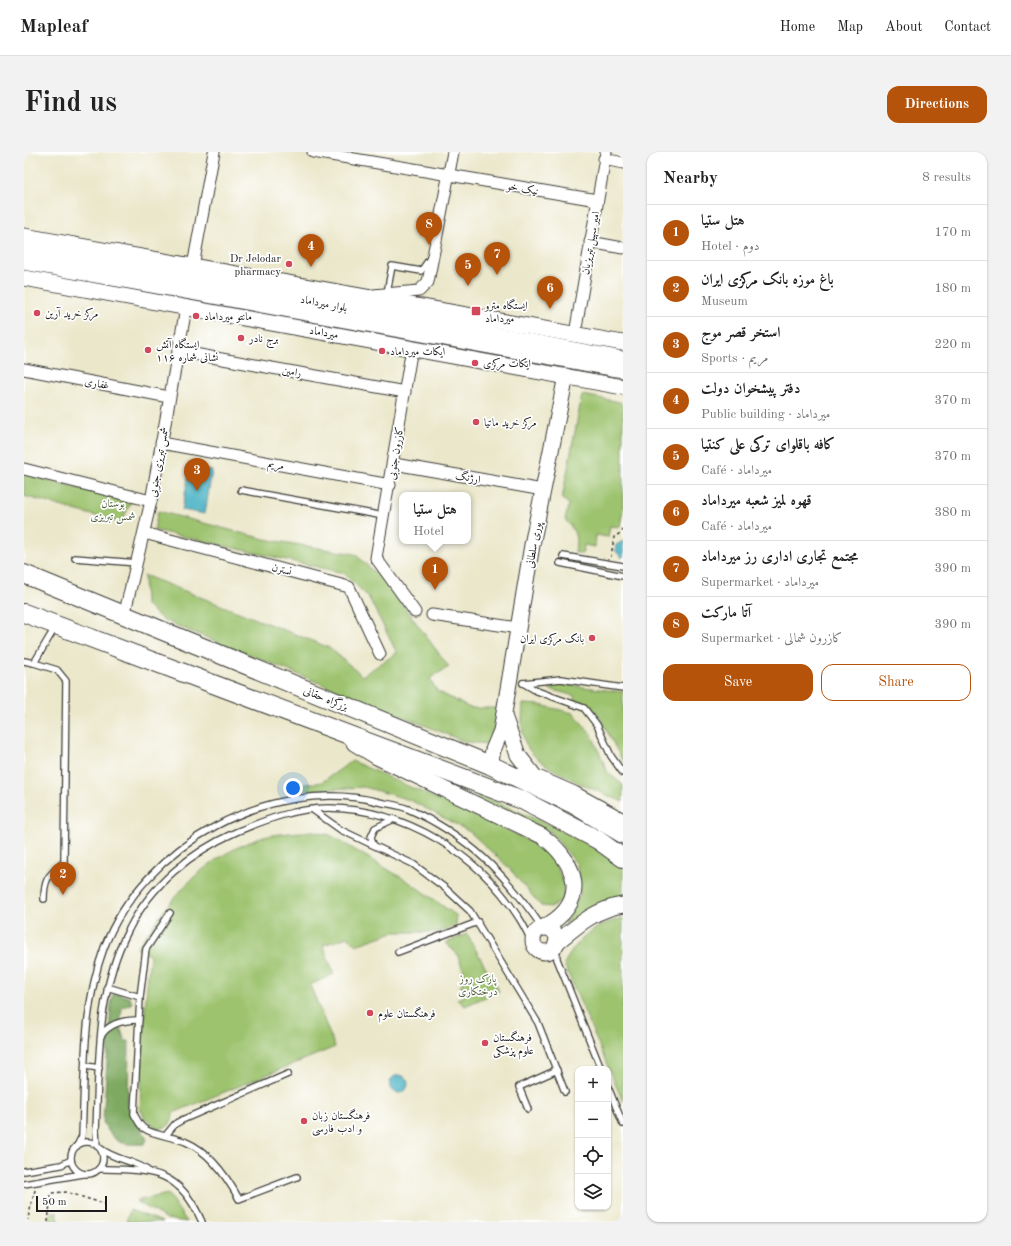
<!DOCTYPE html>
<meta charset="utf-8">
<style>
body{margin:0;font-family:"Old Standard TT",Amiri,serif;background:#f2f2f2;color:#222}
.controls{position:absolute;right:12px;bottom:12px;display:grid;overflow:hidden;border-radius:8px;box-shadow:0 1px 3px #0004}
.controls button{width:36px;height:36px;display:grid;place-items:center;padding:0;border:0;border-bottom:1px solid #e0e0e0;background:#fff;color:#222;font:20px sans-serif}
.scale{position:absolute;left:12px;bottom:10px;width:71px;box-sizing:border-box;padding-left:4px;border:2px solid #1c1c1c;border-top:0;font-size:11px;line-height:14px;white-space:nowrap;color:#1c1c1c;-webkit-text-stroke:3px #fff;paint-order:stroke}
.you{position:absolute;left:269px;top:636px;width:14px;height:14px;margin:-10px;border:3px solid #fff;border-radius:50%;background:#1a73e8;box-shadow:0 0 0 6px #1a73e833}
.badge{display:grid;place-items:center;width:26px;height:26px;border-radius:50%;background:#b45309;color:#fff;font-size:13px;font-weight:700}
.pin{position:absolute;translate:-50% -33px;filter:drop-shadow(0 1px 2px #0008)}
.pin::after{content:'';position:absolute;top:21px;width:14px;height:12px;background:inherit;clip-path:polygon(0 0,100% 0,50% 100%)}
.popup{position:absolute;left:375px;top:340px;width:72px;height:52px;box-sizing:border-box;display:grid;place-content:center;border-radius:8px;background:#fff;filter:drop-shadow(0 1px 3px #0005);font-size:13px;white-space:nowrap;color:#767676}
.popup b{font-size:15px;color:#222}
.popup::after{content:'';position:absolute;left:50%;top:100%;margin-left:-8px;border:8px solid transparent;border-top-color:#fff}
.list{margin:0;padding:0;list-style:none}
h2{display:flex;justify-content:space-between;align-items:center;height:52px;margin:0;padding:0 16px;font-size:17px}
h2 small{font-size:13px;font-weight:400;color:#767676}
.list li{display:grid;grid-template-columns:26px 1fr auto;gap:12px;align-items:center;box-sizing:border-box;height:56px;padding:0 16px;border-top:1px solid #e0e0e0}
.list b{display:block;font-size:15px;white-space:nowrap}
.list p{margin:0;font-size:13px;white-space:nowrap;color:#767676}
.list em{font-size:13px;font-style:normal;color:#767676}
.actions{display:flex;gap:8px;padding:12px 16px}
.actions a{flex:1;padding:9px 0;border:1px solid #b45309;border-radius:12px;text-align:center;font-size:14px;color:#b45309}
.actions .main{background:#b45309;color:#fff}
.icon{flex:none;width:22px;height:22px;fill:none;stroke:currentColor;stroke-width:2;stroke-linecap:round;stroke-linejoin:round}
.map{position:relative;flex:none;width:599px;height:1070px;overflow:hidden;border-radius:12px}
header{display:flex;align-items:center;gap:24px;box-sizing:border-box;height:56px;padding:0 20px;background:#fff;border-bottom:1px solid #e0e0e0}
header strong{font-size:19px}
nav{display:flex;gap:22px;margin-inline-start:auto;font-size:14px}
.intro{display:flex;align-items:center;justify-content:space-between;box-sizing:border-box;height:96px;padding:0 24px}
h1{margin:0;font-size:28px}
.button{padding:10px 18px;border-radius:12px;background:#b45309;color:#fff;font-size:14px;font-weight:700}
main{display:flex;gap:24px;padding:0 24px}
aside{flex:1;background:#fff;border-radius:12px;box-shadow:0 1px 3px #0004}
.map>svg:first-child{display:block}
.green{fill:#9dc36e;stroke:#5c7045}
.forest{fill:#7ea961;stroke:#4d623e}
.water{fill:#44b0c2;stroke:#30666f}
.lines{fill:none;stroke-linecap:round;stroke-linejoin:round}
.service-casing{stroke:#3b3a36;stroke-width:8}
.minor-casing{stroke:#3b3a36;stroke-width:13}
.secondary-casing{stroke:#3b3a36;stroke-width:17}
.trunk-casing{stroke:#3b3a36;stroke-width:20}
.path{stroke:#3b3a36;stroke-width:1.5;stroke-dasharray:3 3;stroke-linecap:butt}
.service{stroke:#fff;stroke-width:5.5}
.minor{stroke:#fff;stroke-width:11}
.secondary{stroke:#fff;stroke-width:15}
.trunk{stroke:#fff;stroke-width:18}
.poi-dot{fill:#d1495b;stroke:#fff;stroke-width:1.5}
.labels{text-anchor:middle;stroke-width:3.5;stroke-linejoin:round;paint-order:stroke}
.street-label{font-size:11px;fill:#1c1c1c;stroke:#fff}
.poi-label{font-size:11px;fill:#1c1c1c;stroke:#fff;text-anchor:start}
.park-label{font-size:11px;fill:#505f3d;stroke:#fff}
</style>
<header>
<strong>Mapleaf</strong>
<nav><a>Home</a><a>Map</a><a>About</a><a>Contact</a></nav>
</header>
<div class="intro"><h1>Find us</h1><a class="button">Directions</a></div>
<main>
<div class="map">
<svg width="599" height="1070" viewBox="0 0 599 1070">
<rect width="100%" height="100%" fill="#fff"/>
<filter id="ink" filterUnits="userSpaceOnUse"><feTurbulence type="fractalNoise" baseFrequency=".025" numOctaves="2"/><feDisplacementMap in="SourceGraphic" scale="8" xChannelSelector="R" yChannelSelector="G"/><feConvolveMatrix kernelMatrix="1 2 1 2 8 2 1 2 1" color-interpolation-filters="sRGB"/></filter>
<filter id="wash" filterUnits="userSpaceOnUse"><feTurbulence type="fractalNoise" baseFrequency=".012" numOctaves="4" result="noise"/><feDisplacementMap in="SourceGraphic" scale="16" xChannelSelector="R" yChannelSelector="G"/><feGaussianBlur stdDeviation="0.9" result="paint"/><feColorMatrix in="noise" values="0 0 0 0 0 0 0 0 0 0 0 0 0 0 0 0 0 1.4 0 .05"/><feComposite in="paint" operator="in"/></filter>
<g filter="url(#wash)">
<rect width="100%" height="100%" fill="#ebe7ca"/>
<g class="green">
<path d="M558 243 596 250 599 256V358L596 375 586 374 584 385 572 383 571 395 560 393 558 402 551 400C553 385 552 378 541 368L545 352 538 347Z"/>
<polygon points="0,322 107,350 97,371 0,344"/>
<polygon points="134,359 240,387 331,402 364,433 425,515 406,526 413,539 446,556 475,556 465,592 442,590 139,468 121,452 120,423 306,496 338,524 373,501 345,446 320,421 130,378"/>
<polygon points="529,531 599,540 599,610 573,560 562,552 551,548 551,544 525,537"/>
<path d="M499 552 516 553 549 561 568 583 584 621 599 633V650C575 639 517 618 504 596 496 583 498 567 499 552Z"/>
<polygon points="328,609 489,681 526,700 540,731 539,748 528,755 517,754 484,715 446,680 386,648 340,635 261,640 260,635 298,630"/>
<path d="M455 643 548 682 599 713V746C577 747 559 762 541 773L556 743 553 712 526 679 451 648Z"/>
<path d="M289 679 306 683 385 730 433 764 432 773 415 780H370L332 793 324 785 299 793 310 822 286 833 311 895 149 961C149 972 145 975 134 977L121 966 116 956 121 855 126 804 113 796C146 748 174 709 231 688 248 681 270 681 289 679Z"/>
<path d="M599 766V950L540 812C554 786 570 773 599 766Z"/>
<polygon points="443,782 475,839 441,854 433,847 439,845 436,834 442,825 433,802 422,791"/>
<polygon points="144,1042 163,1070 143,1067 112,1049"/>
<polygon points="106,1058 139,1070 102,1070"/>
<polygon points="27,1060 33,1060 35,1070 26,1070"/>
</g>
<path class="forest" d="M89 842H96L106 846 108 851 98 856 96 875 101 889H105L104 950 123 988 120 992C96 993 91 992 79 970L87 852Z"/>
<g class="water">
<polygon points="166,315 188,319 181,362 158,358"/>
<polygon points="599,389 599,405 597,405 591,398 592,393"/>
<circle cx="375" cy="932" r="9"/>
</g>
</g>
<g filter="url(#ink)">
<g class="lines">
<g class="service-casing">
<g id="service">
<polyline points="363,141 368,114 397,119 406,106"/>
<polyline points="217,338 360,364"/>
<polyline points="539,404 599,414"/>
<polyline points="51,406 113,411"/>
<polyline points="536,411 599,424"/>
<polyline points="0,509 10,511 32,474"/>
<path d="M10 511 33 518 42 529 40 710C25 723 20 726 20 747"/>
<polyline points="499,531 513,539 560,556 573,573 587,604 599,621"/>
<polyline points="499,531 537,527 599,536"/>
<polyline points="289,658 317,678 389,712 421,736 446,759 514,871 541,940"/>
<polyline points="349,692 347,685 351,676 370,667"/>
<polyline points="532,792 533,807 577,917"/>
<polyline points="374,800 454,770"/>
<path d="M83 835 116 845 110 962C113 967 116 975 121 977 130 983 150 985 162 990 186 1000 203 1025 215 1047L273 1025"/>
<polyline points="116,845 122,797 146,761"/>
<path d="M77 884C85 871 100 868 114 868"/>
<polyline points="62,914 75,916"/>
<polyline points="584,935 599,972"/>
<polyline points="504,957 495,935 533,918"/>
<polyline points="142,983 151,972 158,968 264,922"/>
<circle cx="63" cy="1006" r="16"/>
<path d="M53 994 58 984C61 922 58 855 80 796 120 692 247 623 355 650 364 652 375 653 384 657 444 683 482 723 518 775"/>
<path d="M73 994 72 979C75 911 72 839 105 777 127 733 167 700 212 680 241 668 272 656 305 656 381 657 455 702 495 766 501 775 505 785 510 794"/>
<path d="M77 997C91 1008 109 1008 123 1018"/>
<path d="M75 1017C126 1018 155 1016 178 1070"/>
<polyline points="0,1019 37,1013 47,1008"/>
<polyline points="0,1032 59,1022"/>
</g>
</g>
<g class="minor-casing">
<g id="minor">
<polyline points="289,0 573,48"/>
<polyline points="580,7 599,11"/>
<polyline points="566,90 599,96"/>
<polyline points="169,114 190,0"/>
<polyline points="349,143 395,139 404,130 429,0"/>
<polyline points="551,182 582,0"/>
<polyline points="388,196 352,406 391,460"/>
<polyline points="154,199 381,240"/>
<polyline points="0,217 145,245"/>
<polyline points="137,291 366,333"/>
<polyline points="370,312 519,338"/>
<polyline points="0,317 127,349"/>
<polyline points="120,381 325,435 356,502"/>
<polyline points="408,463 494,476"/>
<polyline points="100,464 127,349 162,156"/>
</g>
</g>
<g class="secondary-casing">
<g id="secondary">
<polyline points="0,84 599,191"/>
<polyline points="0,97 202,132 599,207"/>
<polyline points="0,110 599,218"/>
<polyline points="0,126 599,235"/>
<polyline points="480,564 494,603 511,625 550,642 599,669"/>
<path d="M330 591 353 605 518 684C555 711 566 752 518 776"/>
<polyline points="466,613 469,598 477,579 508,393 542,224"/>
<circle cx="521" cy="788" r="12"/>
<path d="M532 791C553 774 571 757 599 753"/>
</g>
</g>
<g class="trunk-casing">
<g id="trunk">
<polyline points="0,422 466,613 549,652 599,682"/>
<polyline points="0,461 498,648 574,688 599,706"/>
</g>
</g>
<g class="path">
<polyline points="587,405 590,385 598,380 599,376"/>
<polyline points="3,1070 11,1038"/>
<polyline points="24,1070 27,1041 42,1040 81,1052"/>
</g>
<use href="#service" class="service"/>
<use href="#minor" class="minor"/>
<use href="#secondary" class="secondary"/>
<use href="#trunk" class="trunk"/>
</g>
</g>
<g class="poi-dot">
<circle cx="265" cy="112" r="4"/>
<rect x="447" y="154" width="10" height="10" rx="2"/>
<circle cx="13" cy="161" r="4"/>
<circle cx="172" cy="164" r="4"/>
<circle cx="217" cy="186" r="4"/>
<circle cx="124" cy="198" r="4"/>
<circle cx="358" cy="199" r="4"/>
<circle cx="451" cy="211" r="4"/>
<circle cx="452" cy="270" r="4"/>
<circle cx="568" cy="486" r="4"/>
<circle cx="346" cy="861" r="4"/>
<circle cx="461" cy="891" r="4"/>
<circle cx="280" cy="969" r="4"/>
</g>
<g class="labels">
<g class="street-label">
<text transform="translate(499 36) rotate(10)" y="4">نیک خو</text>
<text transform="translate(566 91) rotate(-80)" y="4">امیر سهیل تبریزیان</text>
<text transform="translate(300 151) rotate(11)" y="4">بلوار میرداماد</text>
<text transform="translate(300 180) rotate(10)" y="4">میرداماد</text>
<text transform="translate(268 219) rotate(10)" y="4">رامین</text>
<text transform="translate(73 231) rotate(11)" y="4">غفارى</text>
<text transform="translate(371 301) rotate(-81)" y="4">کازرون جنوبی</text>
<text transform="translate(134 310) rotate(-80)" y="4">شمس تبریزی جنوبی</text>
<text transform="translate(252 312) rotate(10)" y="4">مریم</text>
<text transform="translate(444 325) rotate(10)" y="4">ارژنگ</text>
<text transform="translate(509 393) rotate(-80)" y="4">پوری سلطانی</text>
<text transform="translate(258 417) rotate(15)" y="4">نسترن</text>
<text transform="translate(302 546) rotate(22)" y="4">بزرگراه حقانی</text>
</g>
<g class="poi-label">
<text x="257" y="110" text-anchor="end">Dr Jelodar<tspan x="257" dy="13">pharmacy</tspan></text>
<text x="461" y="157">ایستگاه مترو<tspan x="461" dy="13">میرداماد</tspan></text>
<text x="21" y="165">مرکز خرید آرین</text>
<text x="180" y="168">مانتو میرداماد</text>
<text x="225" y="190">برج نادر</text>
<text x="132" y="196">ایستگاه آتش<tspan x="132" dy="13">نشانی شماره ۱۱۶</tspan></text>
<text x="366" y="203">ایکات میرداماد</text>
<text x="459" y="215">ایکات مرکزی</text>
<text x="460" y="274">مرکز خرید ماتیا</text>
<text x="560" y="490" text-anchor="end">بانک مرکزی ایران</text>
<text x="354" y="865">فرهنگستان علوم</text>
<text x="469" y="889">فرهنگستان<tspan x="469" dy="13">علوم پزشکی</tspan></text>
<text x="288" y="967">فرهنگستان زبان<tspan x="288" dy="13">و ادب فارسی</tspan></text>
</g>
<g class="park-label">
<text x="89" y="355">بوستان<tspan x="89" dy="13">شمس تبریزی</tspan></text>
<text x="454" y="830">پارک روز<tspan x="454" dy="13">درختکاری</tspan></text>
</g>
</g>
</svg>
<div class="controls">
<button>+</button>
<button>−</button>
<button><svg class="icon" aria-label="locate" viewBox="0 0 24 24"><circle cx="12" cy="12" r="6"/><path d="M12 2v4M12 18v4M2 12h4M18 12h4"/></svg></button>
<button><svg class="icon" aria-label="layers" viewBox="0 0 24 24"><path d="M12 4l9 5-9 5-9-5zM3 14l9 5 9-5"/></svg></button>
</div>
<div class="scale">50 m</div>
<div class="you"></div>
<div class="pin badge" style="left:411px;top:438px">1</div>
<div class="popup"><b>هتل ستیا</b>Hotel</div>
<div class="pin badge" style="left:39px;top:743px">2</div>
<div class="pin badge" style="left:173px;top:339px">3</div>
<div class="pin badge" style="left:287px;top:115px">4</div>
<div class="pin badge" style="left:444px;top:134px">5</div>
<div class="pin badge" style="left:526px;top:157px">6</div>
<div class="pin badge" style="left:473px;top:123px">7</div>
<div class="pin badge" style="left:405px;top:93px">8</div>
</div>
<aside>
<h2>Nearby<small>8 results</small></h2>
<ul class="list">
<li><span class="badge">1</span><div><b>هتل ستیا</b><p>Hotel · دوم</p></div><em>170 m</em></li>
<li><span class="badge">2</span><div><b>باغ موزه بانک مرکزی ایران</b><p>Museum</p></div><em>180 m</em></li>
<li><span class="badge">3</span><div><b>استخر قصر موج</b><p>Sports · مریم</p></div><em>220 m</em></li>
<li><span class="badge">4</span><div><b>دفتر پیشخوان دولت</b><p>Public building · میرداماد</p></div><em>370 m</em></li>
<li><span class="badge">5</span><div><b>کافه باقلوای ترکی علی کنتیا</b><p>Café · میرداماد</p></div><em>370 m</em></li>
<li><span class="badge">6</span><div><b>قهوه لمیز شعبه میرداماد</b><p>Café · میرداماد</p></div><em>380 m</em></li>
<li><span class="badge">7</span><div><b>مجتمع تجاری اداری رز میرداماد</b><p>Supermarket · میرداماد</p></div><em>390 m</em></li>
<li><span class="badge">8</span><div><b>آتا مارکت</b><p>Supermarket · کازرون شمالی</p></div><em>390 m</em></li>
</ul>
<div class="actions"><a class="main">Save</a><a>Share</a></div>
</aside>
</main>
